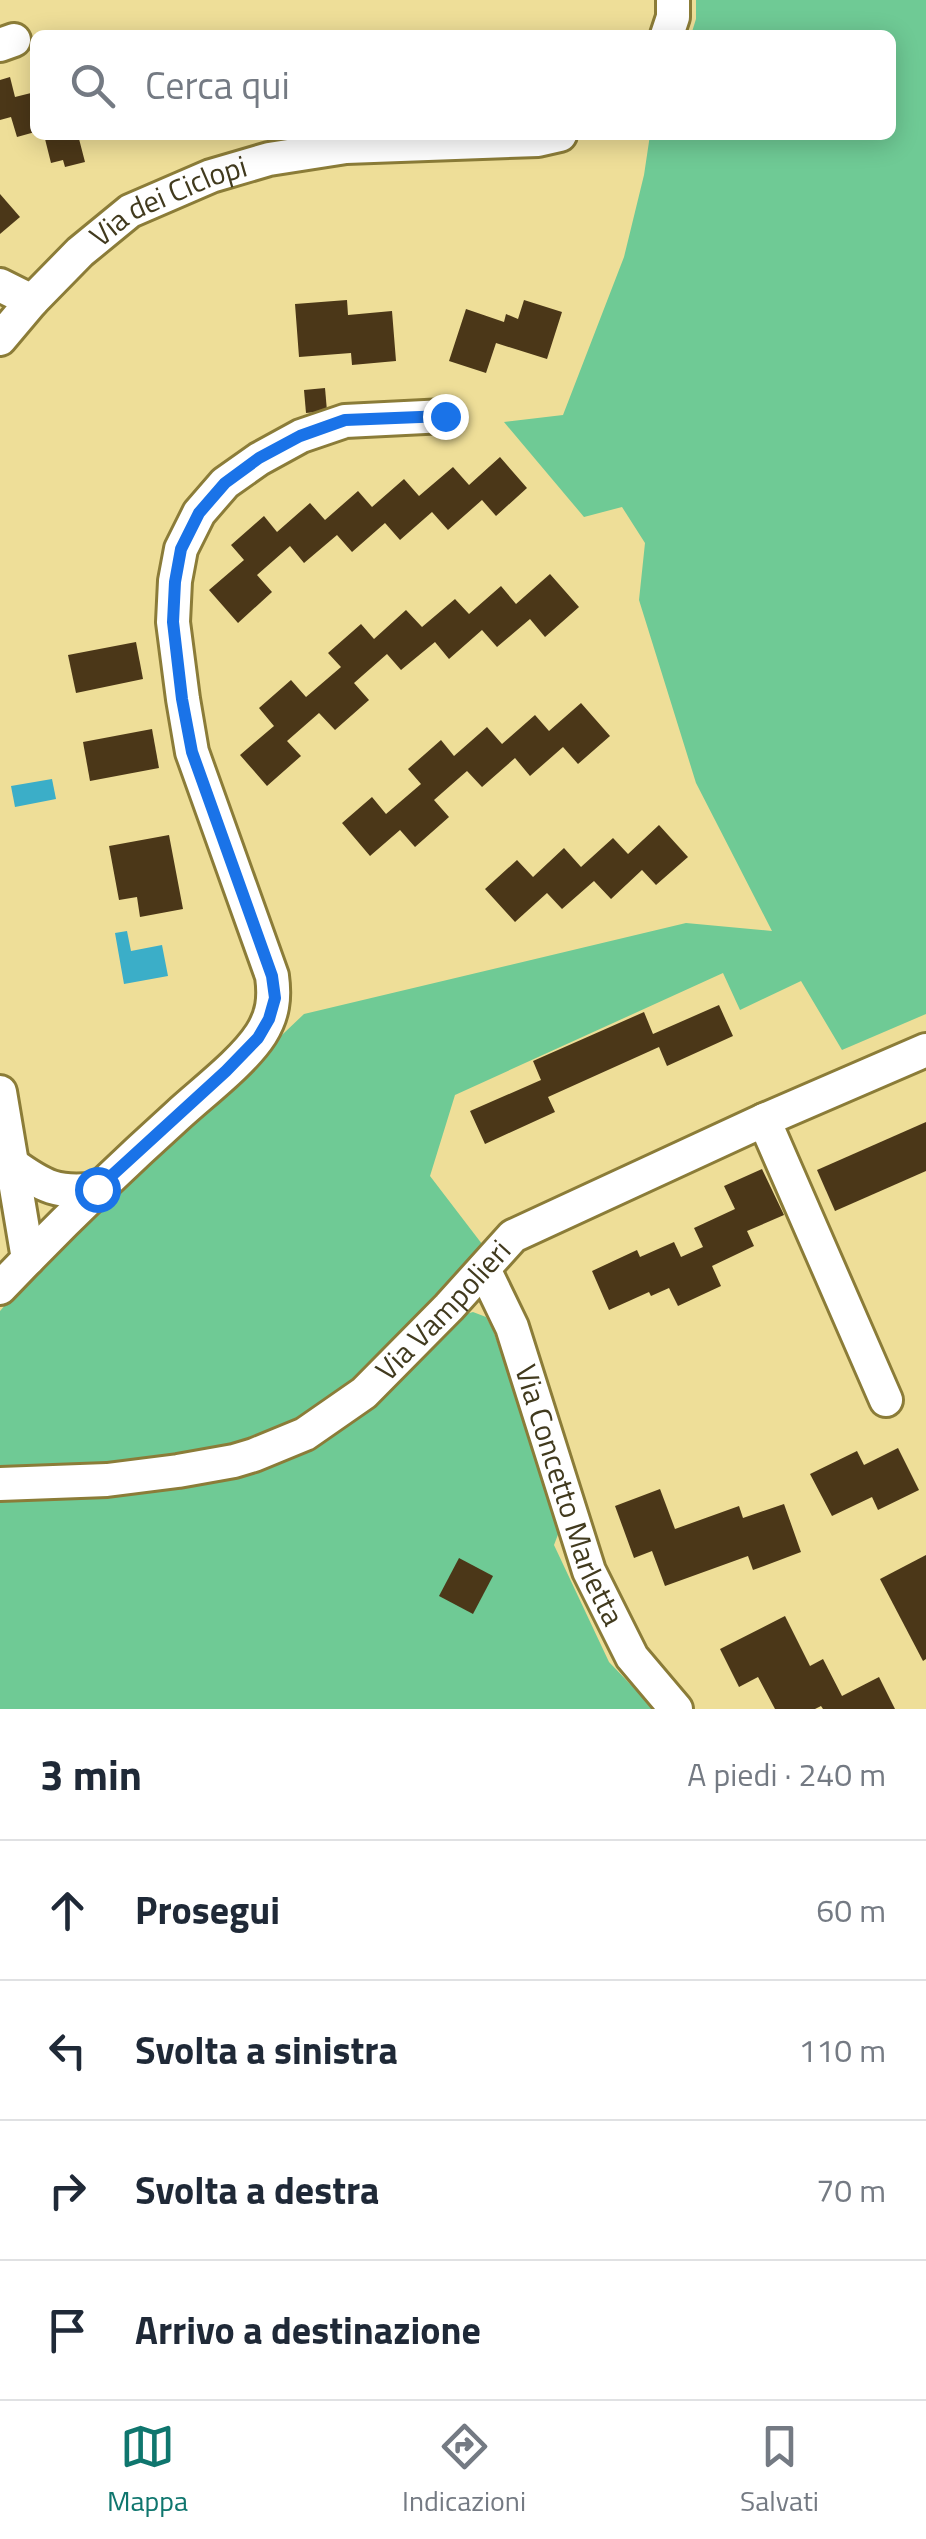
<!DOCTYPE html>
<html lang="it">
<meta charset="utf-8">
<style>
body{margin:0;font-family:"Titillium Web",sans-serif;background:#f6f6f7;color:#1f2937}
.stop{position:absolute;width:30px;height:30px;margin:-22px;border:8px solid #1a73e8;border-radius:50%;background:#fff}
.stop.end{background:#1a73e8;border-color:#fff;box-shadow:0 2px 10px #0008}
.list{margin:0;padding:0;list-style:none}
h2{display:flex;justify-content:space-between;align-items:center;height:130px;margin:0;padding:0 40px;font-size:42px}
h2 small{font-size:32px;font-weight:400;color:#747a83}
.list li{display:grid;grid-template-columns:65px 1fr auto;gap:30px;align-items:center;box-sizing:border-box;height:140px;padding:0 40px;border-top:2px solid #e0e1e3}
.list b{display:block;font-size:38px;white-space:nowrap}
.list em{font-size:32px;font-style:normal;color:#747a83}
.icon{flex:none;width:55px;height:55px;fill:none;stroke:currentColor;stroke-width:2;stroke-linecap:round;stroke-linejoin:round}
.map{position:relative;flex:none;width:926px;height:1709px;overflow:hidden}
.search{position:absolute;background:#fff;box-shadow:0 5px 25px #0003;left:30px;right:30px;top:30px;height:110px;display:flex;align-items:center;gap:25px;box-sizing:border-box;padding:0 35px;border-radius:15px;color:#747a83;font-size:38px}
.sheet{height:690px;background:#fff}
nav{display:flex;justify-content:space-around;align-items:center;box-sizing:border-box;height:140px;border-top:2px solid #e0e1e3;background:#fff;font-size:28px;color:#747a83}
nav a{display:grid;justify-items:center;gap:5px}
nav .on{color:#0f766e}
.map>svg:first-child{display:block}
.green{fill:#6fca95}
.water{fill:#3baec8}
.building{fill:#4b3718}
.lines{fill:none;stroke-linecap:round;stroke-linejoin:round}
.minor-casing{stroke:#8b7c38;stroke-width:38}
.minor{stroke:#fff;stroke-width:32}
.route{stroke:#1a73e8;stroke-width:12}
.labels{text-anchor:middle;stroke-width:10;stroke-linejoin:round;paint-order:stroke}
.street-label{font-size:30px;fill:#413a1e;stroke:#fefefe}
</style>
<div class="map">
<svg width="926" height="1709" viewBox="0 0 926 1709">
<rect width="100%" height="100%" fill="#eede98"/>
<g class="green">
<polygon points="696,0 926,0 926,1014 842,1050 801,981 740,1010 723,973 455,1095 430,1176 482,1244 352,1385 296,1419 238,1443 175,1456 107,1463 40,1466 0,1465 0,1311 38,1267 304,1014 686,923 772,931 696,783 639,600 645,543 622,507 584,517 504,422 563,415 624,257 644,175 650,135 891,135 891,35 691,35 696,19"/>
<polygon points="473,1312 486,1317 493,1330 562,1524 554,1545 609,1662 654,1709 0,1709 0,1502 107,1497 230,1480 271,1467 313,1448 350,1422 459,1316"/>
</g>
<g class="water">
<polygon points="52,779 56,799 15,807 11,786"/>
<polygon points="127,931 131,951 162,945 168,976 124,984 115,933"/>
</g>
<g class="building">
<polygon points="10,77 15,97 35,92 35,132 17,137 11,117 0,120 0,80"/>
<polygon points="44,135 78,135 85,162 65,167 63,160 51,163"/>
<polygon points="0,194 20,217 0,234"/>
<polygon points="347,300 348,315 392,311 396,361 352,365 351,353 299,357 295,304"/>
<polygon points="524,300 562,312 547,359 496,343 486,373 449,361 466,309 504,322 506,314 518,319"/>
<polygon points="325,388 327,411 306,413 304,390"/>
<polygon points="500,457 527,488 496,516 482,500 448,530 432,512 400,540 385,523 352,552 337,535 304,563 290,546 257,575 272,592 238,623 209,590 244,560 231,545 264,516 277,532 310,503 325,520 358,491 372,507 404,479 419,496 453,467 469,485"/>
<polygon points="550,574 579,607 545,637 530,619 497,647 482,630 449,659 435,642 401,670 387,654 354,683 369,700 335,730 319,713 287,741 301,756 267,786 240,755 274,726 259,708 291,680 306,697 341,667 328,653 361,624 374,639 406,610 422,627 455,599 469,614 501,586 516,604"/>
<polygon points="136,642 143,679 76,693 68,655"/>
<polygon points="581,703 610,736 578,764 563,747 530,776 515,758 482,787 467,771 434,800 449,817 415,847 400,830 370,856 342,823 372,797 386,814 421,784 408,769 441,740 454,756 487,727 502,744 535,715 549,731"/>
<polygon points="152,729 159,768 90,781 83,742"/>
<polygon points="659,825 688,857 656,885 642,870 611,899 594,881 562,909 547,893 515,922 485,889 517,860 533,877 564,848 581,867 613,838 628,854"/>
<polygon points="169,835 183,909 140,917 137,897 119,900 109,846"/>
<polygon points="719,1005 733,1036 667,1066 659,1047 548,1097 555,1112 485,1144 470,1111 541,1080 533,1061 644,1012 653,1034"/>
<polygon points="926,1122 926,1171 835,1211 817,1170"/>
<polygon points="762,1169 784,1215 747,1231 754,1246 712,1266 721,1286 678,1306 669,1288 651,1296 649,1292 609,1310 592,1271 637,1250 640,1257 674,1242 681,1257 703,1247 694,1228 735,1209 724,1186"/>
<polygon points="898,1448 919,1490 878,1510 872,1497 832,1516 810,1474 857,1451 864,1465"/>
<polygon points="660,1489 675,1529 739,1506 743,1518 784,1504 801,1552 753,1570 748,1556 665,1586 652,1551 634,1558 615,1506"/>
<polygon points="926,1555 926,1659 923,1661 880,1579"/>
<polygon points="459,1558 493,1576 473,1614 439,1596"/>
<polygon points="785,1616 810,1666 823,1659 842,1696 879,1677 895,1709 823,1709 821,1706 815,1709 775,1709 758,1677 739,1687 720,1649"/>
</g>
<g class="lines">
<g class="minor-casing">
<g id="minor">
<polyline points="667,35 673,17 673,0"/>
<polyline points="0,45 14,40"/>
<polyline points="0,285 32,301"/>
<path id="s1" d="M0 339 32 301 80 252 130 211 211 176 269 159 346 147 538 140 560 135"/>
<polyline points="0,1092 28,1259 0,1288"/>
<polyline points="764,1120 886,1400"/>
<path d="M12 1164C44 1187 57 1194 97 1189"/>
<path d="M28 1259C76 1210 126 1162 178 1115 203 1092 243 1062 261 1034 273 1015 275 998 272 976L192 752 183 699 173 622 175 581 181 549 199 513 225 483 259 459 301 436 345 421 445 416"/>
<path id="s2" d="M484 1269 512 1327 589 1571 632 1657 676 1709"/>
<path id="s3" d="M0 1484 107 1480 178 1471 234 1461 254 1455 305 1434 364 1393 449 1307 513 1236 764 1120 926 1050"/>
</g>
</g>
<use href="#minor" class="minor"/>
</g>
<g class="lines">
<polyline class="route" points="97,1189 226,1071 258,1038 269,1019 275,998 272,976 192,752 182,699 173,622 175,582 181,549 199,513 225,483 259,458 300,436 345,420 445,416"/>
</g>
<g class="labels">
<g class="street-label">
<text dy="10" stroke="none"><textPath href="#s1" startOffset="222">Via dei Ciclopi</textPath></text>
<text dy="10" stroke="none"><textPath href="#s3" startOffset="498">Via Vampolieri</textPath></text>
<text dy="10" stroke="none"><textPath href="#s2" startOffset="242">Via Concetto Marletta</textPath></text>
</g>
</g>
</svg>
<div class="stop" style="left:97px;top:1189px"></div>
<div class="stop end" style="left:445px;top:416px"></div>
<div class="search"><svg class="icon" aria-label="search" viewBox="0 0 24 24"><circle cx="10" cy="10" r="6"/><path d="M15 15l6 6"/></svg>Cerca qui</div>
</div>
<section class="sheet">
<h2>3 min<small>A piedi · 240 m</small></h2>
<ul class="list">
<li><svg class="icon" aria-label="ahead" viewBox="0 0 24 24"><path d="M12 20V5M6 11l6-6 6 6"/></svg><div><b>Prosegui</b></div><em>60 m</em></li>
<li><svg class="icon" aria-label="left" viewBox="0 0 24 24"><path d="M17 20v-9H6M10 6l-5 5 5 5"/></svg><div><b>Svolta a sinistra</b></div><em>110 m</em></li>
<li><svg class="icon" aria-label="right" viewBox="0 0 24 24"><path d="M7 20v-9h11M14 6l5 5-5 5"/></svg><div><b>Svolta a destra</b></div><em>70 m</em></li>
<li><svg class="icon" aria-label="arrive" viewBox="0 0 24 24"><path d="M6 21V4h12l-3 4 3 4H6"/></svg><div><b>Arrivo a destinazione</b></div></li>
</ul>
</section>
<nav>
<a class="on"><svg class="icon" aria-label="map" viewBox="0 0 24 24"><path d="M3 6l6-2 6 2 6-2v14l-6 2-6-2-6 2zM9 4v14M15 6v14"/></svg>Mappa</a>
<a><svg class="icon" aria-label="directions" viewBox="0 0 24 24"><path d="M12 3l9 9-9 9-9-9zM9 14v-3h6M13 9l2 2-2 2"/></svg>Indicazioni</a>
<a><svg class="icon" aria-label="saved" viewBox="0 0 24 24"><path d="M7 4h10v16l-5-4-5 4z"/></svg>Salvati</a>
</nav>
